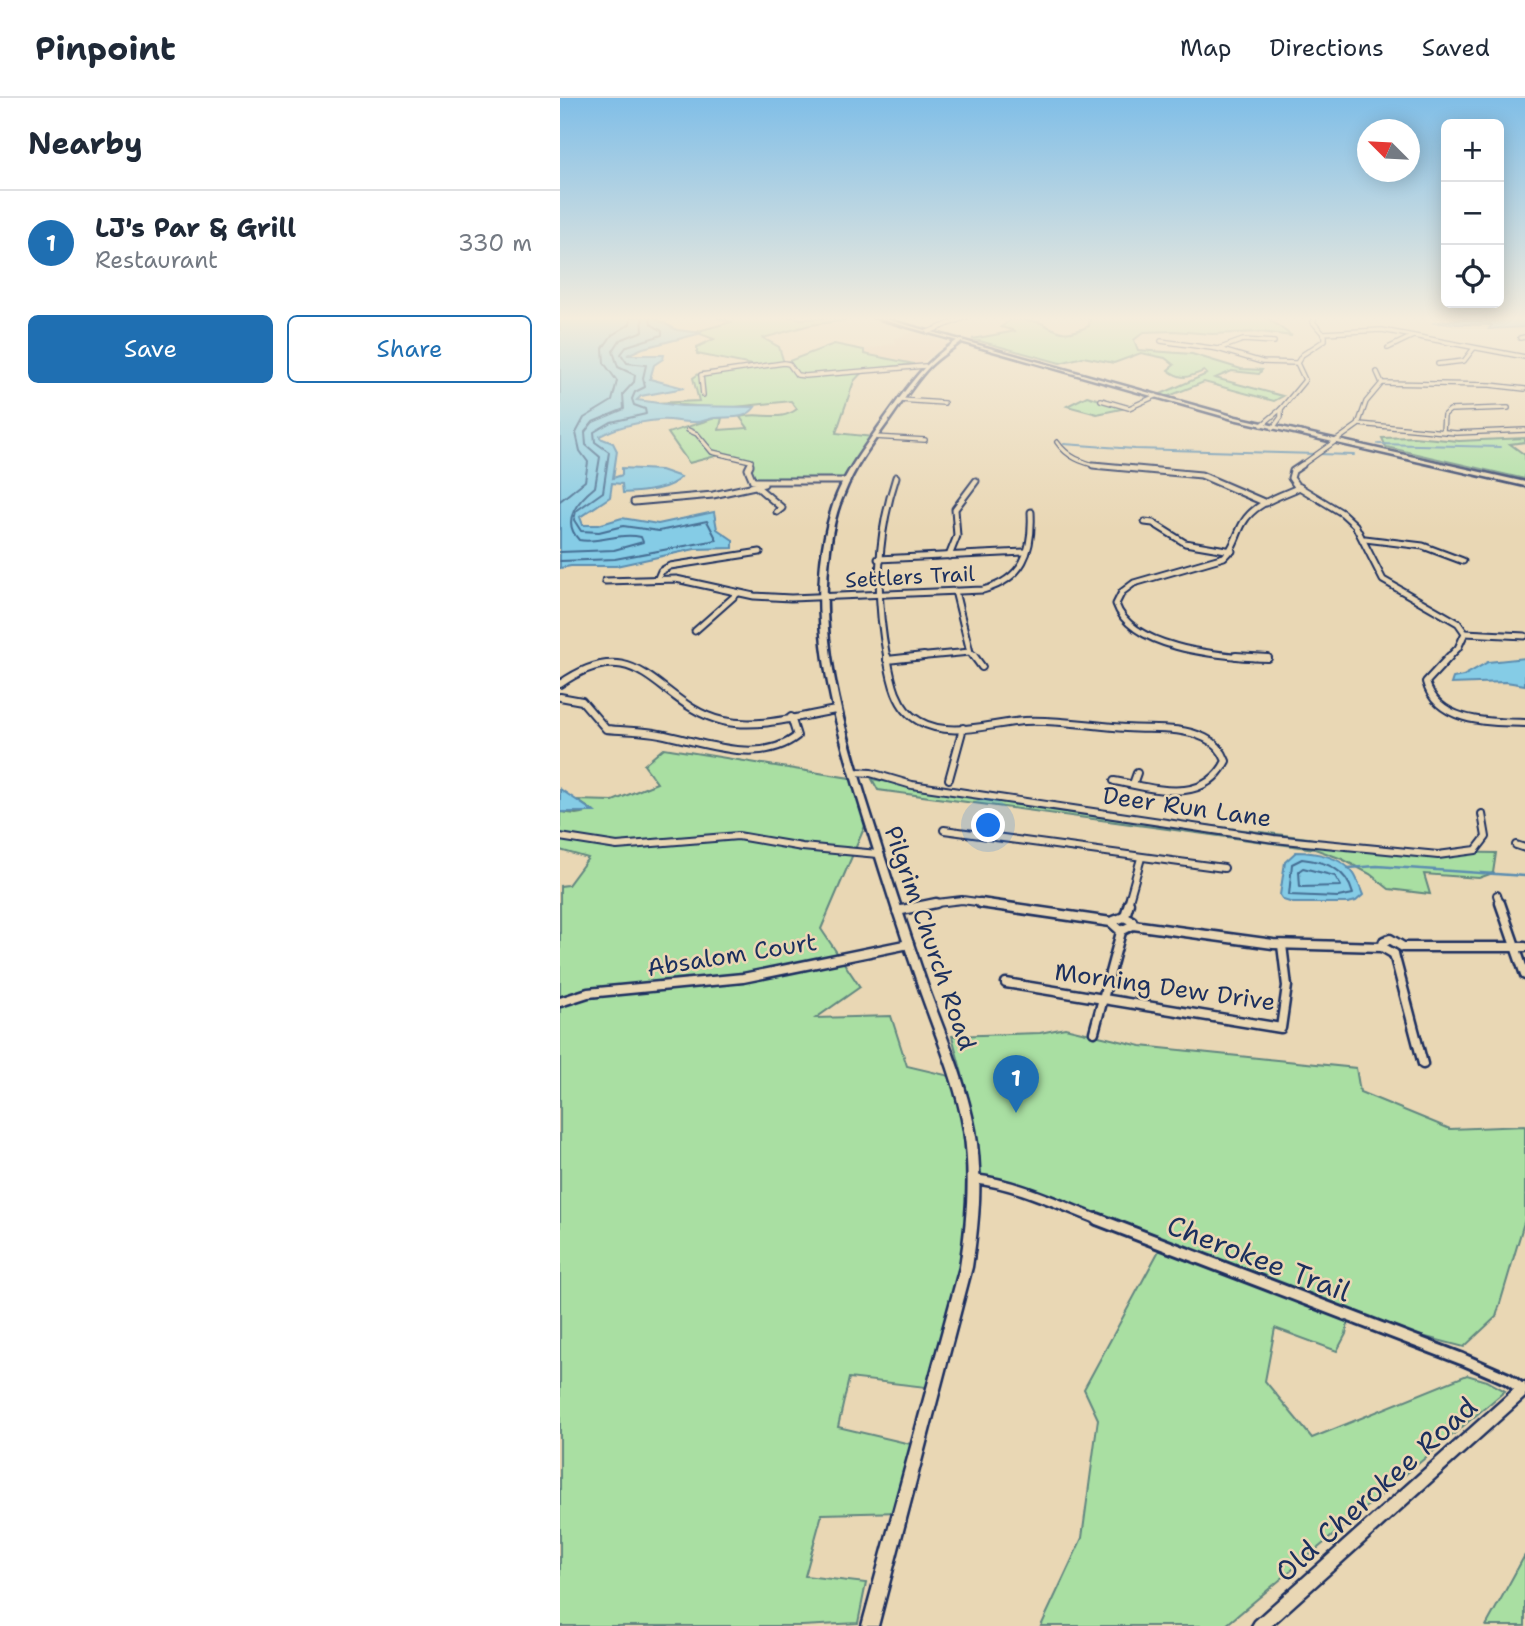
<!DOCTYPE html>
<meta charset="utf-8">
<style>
body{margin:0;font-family:"Shantell Sans",sans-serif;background:#f6f6f7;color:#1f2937}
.controls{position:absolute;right:21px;top:21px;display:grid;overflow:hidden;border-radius:10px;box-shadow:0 4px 18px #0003}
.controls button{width:63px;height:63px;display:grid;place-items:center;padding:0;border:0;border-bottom:2px solid #e0e1e3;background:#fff;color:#1f2937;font:35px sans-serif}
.compass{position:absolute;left:797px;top:21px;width:63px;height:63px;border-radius:50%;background:#fff;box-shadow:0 4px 18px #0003;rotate:294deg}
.you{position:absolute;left:429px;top:728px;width:24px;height:24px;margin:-18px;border:5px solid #fff;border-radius:50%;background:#1a73e8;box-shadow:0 0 0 10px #1a73e833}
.badge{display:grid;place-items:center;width:46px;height:46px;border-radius:50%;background:#1f6fb2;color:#fff;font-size:23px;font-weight:700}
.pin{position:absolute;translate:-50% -58px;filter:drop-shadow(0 2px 4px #0008)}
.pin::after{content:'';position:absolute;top:37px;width:24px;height:21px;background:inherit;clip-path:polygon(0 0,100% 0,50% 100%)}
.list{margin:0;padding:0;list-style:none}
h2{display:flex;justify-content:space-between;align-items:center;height:91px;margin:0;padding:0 28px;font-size:30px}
h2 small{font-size:23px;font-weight:400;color:#747a83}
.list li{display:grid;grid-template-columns:46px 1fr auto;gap:21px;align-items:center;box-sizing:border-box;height:105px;padding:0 28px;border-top:2px solid #e0e1e3}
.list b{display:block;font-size:26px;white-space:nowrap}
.list p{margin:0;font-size:23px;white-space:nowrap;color:#747a83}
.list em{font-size:23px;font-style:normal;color:#747a83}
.actions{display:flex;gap:14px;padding:21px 28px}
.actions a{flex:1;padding:16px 0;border:2px solid #1f6fb2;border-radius:10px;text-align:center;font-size:24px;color:#1f6fb2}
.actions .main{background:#1f6fb2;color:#fff}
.icon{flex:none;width:38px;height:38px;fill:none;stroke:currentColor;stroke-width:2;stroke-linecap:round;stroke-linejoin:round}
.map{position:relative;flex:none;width:965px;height:1528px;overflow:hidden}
header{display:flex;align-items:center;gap:42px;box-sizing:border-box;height:98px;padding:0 35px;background:#fff;border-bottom:2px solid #e0e1e3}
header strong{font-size:33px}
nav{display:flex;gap:38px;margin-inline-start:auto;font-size:24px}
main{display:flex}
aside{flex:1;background:#fff}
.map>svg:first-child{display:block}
.built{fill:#e8caac}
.green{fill:#a9dfa2;stroke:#628780;stroke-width:2}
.water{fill:#85cce6;stroke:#5b8db0;stroke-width:2}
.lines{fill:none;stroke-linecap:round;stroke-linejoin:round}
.shore{stroke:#456e94;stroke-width:2}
.stream-far1{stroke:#5b8db0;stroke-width:2}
.stream{stroke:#5b8db0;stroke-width:2.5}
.minor-far4-casing{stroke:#1b2f5e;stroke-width:6}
.minor-far3-casing{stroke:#1b2f5e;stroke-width:9}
.minor-far2-casing{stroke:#1b2f5e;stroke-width:10}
.minor-far1-casing{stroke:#1b2f5e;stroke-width:13}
.minor-casing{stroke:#1b2f5e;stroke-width:16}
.tertiary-casing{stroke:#1b2f5e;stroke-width:5}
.secondary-casing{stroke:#1b2f5e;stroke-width:5}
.minor-far4{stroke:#e9d7b4;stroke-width:3.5}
.minor-far3{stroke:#e9d7b4;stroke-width:5}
.minor-far2{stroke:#e9d7b4;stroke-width:6}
.minor-far1{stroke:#e9d7b4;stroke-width:8}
.minor{stroke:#e9d7b4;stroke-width:10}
.tertiary{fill:#e9d7b4;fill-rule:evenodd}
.secondary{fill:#e9d7b4;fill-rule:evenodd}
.labels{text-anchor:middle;stroke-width:5;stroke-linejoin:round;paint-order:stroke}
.far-street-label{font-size:21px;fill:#1b2f5e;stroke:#e9d7b4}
.street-label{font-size:24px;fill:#1b2f5e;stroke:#e9d7b4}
.near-street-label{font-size:28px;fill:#1b2f5e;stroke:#e9d7b4}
</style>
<header>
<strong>Pinpoint</strong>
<nav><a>Map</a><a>Directions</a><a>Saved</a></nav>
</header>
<main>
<aside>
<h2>Nearby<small></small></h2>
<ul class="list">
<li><span class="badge">1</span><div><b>LJ's Par &amp; Grill</b><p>Restaurant</p></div><em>330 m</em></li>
</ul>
<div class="actions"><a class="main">Save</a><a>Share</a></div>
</aside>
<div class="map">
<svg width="965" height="1528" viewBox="0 0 965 1528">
<rect width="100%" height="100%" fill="#e9d7b4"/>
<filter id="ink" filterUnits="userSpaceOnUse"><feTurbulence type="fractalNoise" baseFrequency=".0143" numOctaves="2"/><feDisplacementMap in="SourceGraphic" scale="14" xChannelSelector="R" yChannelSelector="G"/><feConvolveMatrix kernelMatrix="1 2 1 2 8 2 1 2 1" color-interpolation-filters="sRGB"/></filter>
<g filter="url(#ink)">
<polygon class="built" points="354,234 388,245 359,267 302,256 304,252 337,245 333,241"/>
<g class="green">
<path d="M155 219H233L242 221 298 219 303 220 250 227 203 240 219 249 224 265 274 246 304 252V256L354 266 304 272 294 283 276 335 314 339 287 383H193L188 371 190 363 163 356 129 365 108 335 155 320H162L159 332 188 330 180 319C200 313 219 325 237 311L231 303 166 310 93 305 139 303 133 280 140 275 197 268 137 256V249L154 241 135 234 171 224Z"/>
<path d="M517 219H706L732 238 701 234 652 236 614 233 584 234 574 242 578 252 632 256 681 271 702 272 699 276 672 273 655 280 723 298 714 303 644 284 604 300 596 298 647 276 644 273C629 279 622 283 608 272L614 267 605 260 581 255 554 265 523 259 500 265 412 241 456 233 441 229 452 221C461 222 474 222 481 225 502 236 507 238 529 228L530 221Z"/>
<polygon points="527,298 566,310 537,316 507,308"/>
<polygon points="853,339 899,343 965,340 965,344 950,346 965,357 965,381 826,349 822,340"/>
<polygon points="104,650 296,681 308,721 261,831 300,889 256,920 331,918 347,968 394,979 412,1045 409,1002 392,938 480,935 505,930 581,948 796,970 800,994 890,1031 965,1028 965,1121 936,1219 904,1249 789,1219 786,1236 777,1253 715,1230 705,1283 752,1340 907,1277 927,1283 945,1293 665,1528 481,1528 522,1440 538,1321 524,1291 602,1147 447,1086 415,1081 414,1115 374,1290 289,1280 278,1329 359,1348 342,1414 262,1416 245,1478 306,1485 298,1525 242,1528 0,1528 0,788 8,787 28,760 0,752 0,714 16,716 33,713 17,702 53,703 97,685 84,667"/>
<polygon points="312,681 381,694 748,740 818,753 936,755 933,775 919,780 864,776 870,796 829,791 810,776 782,761 755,751 318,692"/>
<polygon points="965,1457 965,1528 926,1528"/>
</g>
<g class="water">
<path d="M9 219H99L96 221 117 232 142 235 83 250 67 257H104L103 261 94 267 90 281 124 290 81 298 77 302 121 308 195 309C185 323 169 318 154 320 147 321 140 325 132 324 121 324 111 321 99 322 79 324 58 328 40 338V340L53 345 57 353 53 380 62 377V370L101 372 121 379C109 393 80 394 63 395L62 386 52 385 50 399 20 419 23 427H38L62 420 98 426 154 414 157 431 173 442V450L135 451 56 468H11L0 470V220Z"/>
<polygon points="917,219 965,220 965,229 929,231 932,227 872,225"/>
<polygon points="965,560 965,587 946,584 891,586 893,580 903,578 928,564"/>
<polygon points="0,691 34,714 0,714"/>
<path d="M736 754C755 754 783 759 794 776 798 782 800 790 803 797L796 803 788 805H733L723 802 720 797 725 764Z"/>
</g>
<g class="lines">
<g class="shore">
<polyline points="0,403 25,383 28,364 20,353 16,335 24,320 52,303 57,283 44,265 43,250 52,237 70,226 71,219"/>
<path d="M0 454 54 452 83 444 81 439C58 434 40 446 19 442 0 422 19 402 35 389L40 359 26 347 25 334 33 324 64 311 63 296 74 284 75 277 58 269 53 253 60 242 83 233 82 219"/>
<polyline points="0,463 55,461 157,442 147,423 99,433 63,428 39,434 21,433 14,422 16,413 43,394 49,354 35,344 34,334 51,324 86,316 85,311 74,307 72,301 75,294 85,289 83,280 86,267 67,265 61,256 67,248 102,237 102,233 91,226 90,219"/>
<path d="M742 761C766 764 786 770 793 796L778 799 729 797 732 766Z"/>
<polygon points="743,770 775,778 781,788 740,789 739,773"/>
</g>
<g class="stream-far1">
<polyline points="504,346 575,351 794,357"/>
<polyline points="818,346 940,349"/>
</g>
<polyline class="stream" points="788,770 817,768 965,778"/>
<g class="minor-far4-casing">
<g id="minor-far4">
<polyline points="368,234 406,219"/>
<polyline points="763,235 822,232 965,259"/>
<polyline points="960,240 965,239"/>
<polyline points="601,243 658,251 702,264 737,265"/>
<polyline points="828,250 853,238"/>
<polyline points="658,251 683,242 714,244"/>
<polyline points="878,266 904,263 914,250"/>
<polyline points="822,285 930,287 965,291"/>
<polyline points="143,297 141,277 224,265 229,266 237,277 245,278 365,268"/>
<polyline points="340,302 384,305"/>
<polyline points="541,302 569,310 596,298"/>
<polyline points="799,326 896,335 965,332"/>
<polyline points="702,327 721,311 745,282 737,265 742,257 765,242 765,238 753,224 755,219"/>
<polyline points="713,330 721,319 721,311"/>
<polyline points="128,332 137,336 152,354 191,363 189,369"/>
<polyline points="883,333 884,317 890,312 948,310"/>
<polyline points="314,339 365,342"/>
<path d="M497 344C508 360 522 364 540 369"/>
<polyline points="739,369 798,327 806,304 822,285 817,274"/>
</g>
</g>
<g class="minor-far3-casing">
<g id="minor-far3">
<polyline points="190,367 188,371 193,383 287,383"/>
<polyline points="533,367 641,377 706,405"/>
<polyline points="742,367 733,373 731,380 736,387 782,415 795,427 823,482 898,525 905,535 898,550 888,560"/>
<polyline points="196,388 222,410 217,414"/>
<polyline points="74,404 153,397 204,386"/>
<polyline points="585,424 593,425 625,445 672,453"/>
<polyline points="805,441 863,448 903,463"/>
<polyline points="389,458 397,438 395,411 416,383"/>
<polyline points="318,461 464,454"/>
<polyline points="98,480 101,473 110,468 200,454"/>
<path d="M45 483 116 481 194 498 231 500 423 492C463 481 473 454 471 414"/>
<polyline points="395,493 410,554 415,560"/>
<polyline points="135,533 178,495"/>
<polyline points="905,535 965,538"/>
<path d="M327 560C315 498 316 440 336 379"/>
<polyline points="346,560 410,554"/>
<path d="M695 560C655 557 571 550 556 506L562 494 574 485 664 459C675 449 676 437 683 425 694 405 721 398 740 389"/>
<polyline points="698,560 708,560"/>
</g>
</g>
<g class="minor-far2-casing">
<g id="minor-far2">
<path d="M327 558C331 582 336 611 359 623 390 641 431 625 464 623 498 621 532 628 566 630 593 632 620 628 645 640 656 645 662 652 666 663 643 708 594 690 554 683"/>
<polyline points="414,558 422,569"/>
<polyline points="676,558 708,560"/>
<path d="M890 558 866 584C877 625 929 624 965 625"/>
<polyline points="327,562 364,558"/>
<path d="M0 586C81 529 97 608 163 623 199 631 241 618 276 612"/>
<path d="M0 599 22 603 46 631C64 633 83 632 100 636 143 644 199 668 237 638L231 619"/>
<polyline points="294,674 311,675 352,687 714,741 878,757 916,752 926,739 922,716"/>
<polyline points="389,681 403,630"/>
<polyline points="573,686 577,675"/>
<polyline points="384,732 664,770"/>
<polyline points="0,739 57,748 178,738 242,749 318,756"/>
<polyline points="956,747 965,750"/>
<polyline points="937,797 940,806"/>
<polyline points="368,806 402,802 432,806"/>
<polyline points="568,806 581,760"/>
</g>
</g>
<g class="minor-far1-casing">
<g id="minor-far1">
<polyline points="420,805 551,824 564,819 572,823 573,827"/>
<polyline points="940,805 965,877"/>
<polyline points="337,813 376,805"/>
<polyline points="565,818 569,805"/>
<polyline points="551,824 561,833 573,827 713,846 822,849 834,856"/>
<polyline points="822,849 824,843 830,841 843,849 965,849"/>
<polyline points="834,856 863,966"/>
<polyline points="446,885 721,930 727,888 722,847"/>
<polyline points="0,904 28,895 183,880 349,846"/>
<polyline points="534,934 561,834"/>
<path d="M414 1081C458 1086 500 1107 542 1123"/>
</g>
</g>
<g class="minor-casing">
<polyline id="minor" points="537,1121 902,1261 948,1281 963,1292"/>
</g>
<g class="tertiary-casing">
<g id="tertiary">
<path d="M398 242 402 243C391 252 379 259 369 269 353 286 341 306 328 324 311 347 294 370 284 396 276 413 272 433 270 452 258 537 281 620 306 701 326 765 347 829 369 892 386 938 406 984 415 1032 423 1078 419 1124 412 1169L318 1528H302L400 1169C407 1124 411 1078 404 1032 396 985 377 941 361 896 342 841 324 786 307 730 275 626 238 511 274 404 284 376 303 351 320 327 346 292 361 266 398 242Z"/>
<polygon points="965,1284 965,1299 711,1528 692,1528 695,1523 960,1286"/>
</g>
</g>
<g class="secondary-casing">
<polygon id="secondary" points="313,219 318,219 676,319 965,384 965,388 673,321"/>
</g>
<use href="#minor-far4" class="minor-far4"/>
<use href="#minor-far3" class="minor-far3"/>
<use href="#minor-far2" class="minor-far2"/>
<use href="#minor-far1" class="minor-far1"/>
<use href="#minor" class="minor"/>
<use href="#tertiary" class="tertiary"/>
<use href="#secondary" class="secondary"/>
</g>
</g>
<linearGradient id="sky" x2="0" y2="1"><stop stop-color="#80bee7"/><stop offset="0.51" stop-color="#f5eddd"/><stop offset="1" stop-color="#f5eddd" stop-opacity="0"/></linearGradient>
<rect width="965" height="432" fill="url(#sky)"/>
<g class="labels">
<g class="far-street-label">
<text transform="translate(350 479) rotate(-3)" y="7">Settlers Trail</text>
</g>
<g class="street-label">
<text transform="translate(627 709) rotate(8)" y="8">Deer Run Lane</text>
<text transform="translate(370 840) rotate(71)" y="8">Pilgrim Church Road</text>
<text transform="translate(172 857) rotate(-9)" y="8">Absalom Court</text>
<text transform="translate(605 889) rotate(8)" y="8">Morning Dew Drive</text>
</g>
<g class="near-street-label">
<text transform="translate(699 1160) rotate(21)" y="10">Cherokee Trail</text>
<text transform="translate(816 1391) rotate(-42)" y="10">Old Cherokee Road</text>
</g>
</g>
</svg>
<div class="controls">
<button>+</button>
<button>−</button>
<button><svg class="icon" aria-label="locate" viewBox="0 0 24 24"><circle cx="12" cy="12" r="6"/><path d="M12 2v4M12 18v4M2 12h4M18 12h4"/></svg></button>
</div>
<svg class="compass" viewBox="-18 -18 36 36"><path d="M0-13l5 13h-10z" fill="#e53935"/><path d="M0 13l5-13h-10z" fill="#747a83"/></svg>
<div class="you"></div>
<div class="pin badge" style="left:456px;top:1015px">1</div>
</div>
</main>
